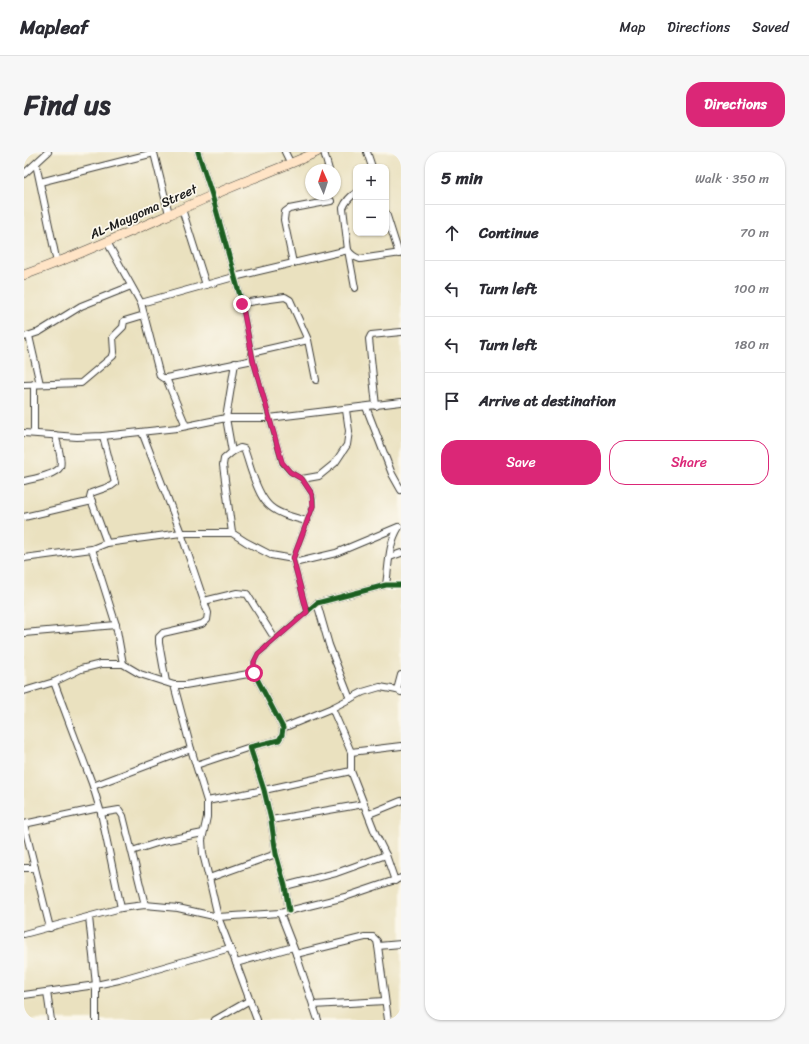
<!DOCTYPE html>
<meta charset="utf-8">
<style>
body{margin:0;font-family:Sriracha,sans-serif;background:#f7f7f7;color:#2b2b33}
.controls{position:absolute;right:12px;top:12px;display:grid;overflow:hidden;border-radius:8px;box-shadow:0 1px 3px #0004}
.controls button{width:36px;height:36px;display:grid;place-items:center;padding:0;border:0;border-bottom:1px solid #e1e1e2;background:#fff;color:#2b2b33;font:20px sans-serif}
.compass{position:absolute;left:281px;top:12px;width:36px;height:36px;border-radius:50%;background:#fff;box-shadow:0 1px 3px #0004;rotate:357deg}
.stop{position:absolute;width:12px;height:12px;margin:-9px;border:3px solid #db2777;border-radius:50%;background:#fff}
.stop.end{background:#db2777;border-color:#fff;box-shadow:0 1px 4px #0008}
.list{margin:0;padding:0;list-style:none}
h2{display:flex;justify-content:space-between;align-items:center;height:52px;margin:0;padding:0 16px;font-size:17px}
h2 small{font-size:13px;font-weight:400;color:#7c7c81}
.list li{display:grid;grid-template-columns:26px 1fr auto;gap:12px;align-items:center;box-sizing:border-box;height:56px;padding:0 16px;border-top:1px solid #e1e1e2}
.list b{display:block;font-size:15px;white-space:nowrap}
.list em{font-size:13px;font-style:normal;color:#7c7c81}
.actions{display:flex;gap:8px;padding:12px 16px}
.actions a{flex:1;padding:9px 0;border:1px solid #db2777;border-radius:16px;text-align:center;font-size:14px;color:#db2777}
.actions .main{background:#db2777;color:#fff}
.icon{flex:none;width:22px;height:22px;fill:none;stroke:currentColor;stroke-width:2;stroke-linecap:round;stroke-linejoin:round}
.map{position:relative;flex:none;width:377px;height:868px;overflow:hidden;border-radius:16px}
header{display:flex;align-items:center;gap:24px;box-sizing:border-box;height:56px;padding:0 20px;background:#fff;border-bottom:1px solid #e1e1e2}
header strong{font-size:19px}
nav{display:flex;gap:22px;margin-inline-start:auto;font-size:14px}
.intro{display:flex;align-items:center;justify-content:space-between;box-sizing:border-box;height:96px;padding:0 24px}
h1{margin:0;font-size:28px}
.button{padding:10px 18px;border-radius:16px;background:#db2777;color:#fff;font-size:14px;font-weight:700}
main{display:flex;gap:24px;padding:0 24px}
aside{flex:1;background:#fff;border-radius:16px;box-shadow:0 1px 3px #0004}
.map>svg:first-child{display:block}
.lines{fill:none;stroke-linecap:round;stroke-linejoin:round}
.street-casing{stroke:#3b3a34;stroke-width:8}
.secondary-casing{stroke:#3b3a34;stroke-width:10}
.street{stroke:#fff;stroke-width:6}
.secondary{stroke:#ffe4c6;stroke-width:9}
.cycleway-casing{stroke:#fbf7ec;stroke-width:8}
.cycleway{stroke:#1b5e20;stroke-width:5}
.route{stroke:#db2777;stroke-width:5}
.labels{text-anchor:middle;stroke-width:3.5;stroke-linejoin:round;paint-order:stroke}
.street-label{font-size:13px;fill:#1c1c1c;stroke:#fbf7ec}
</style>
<header>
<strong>Mapleaf</strong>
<nav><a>Map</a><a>Directions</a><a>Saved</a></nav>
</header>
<div class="intro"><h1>Find us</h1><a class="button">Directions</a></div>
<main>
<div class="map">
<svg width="377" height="868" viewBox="0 0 377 868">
<rect width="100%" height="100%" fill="#fbf7ec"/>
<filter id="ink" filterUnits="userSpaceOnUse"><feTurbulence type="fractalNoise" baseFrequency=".025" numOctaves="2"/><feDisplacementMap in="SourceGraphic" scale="8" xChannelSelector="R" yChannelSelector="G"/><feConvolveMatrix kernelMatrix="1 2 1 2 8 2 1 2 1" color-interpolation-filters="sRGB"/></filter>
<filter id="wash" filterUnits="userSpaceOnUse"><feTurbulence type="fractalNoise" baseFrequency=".012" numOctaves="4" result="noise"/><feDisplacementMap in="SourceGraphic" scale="16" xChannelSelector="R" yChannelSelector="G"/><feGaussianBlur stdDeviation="0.9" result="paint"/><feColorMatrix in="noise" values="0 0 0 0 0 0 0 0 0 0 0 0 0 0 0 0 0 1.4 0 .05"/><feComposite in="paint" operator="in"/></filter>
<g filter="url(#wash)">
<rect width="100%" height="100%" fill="#eae1bf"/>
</g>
<g filter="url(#ink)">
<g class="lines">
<g class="street-casing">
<g id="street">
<polyline points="174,0 188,43 218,151 229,208 258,311 266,320 278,327 288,342 289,348 289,354 269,407 283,460"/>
<polyline points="261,0 267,12"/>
<polyline points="300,0 305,18"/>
<polyline points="343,0 348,15"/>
<polyline points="12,12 33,111"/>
<polyline points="0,22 24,0"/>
<polyline points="16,30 130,1 145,62"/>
<path d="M332 41C325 45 322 49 319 56L324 98C327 103 330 105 336 107L377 101"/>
<polyline points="158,57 182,133"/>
<polyline points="362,61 375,102"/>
<polyline points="83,90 117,151 136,224 139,226 142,226 229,208"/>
<polyline points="269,111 260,68 261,60 265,57 307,49"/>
<polyline points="117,151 210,125 324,98 331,136"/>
<polyline points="218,151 261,145 266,148 284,188 292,228"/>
<polyline points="5,184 16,232"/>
<polyline points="0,185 15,180 57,154 107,134"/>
<polyline points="227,201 284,188"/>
<polyline points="142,226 162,274"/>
<polyline points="0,233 57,231 89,204 90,200 89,185 99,175 100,169 120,163"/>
<polyline points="352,254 345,187 347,183 377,180"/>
<polyline points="342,255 368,322 377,338"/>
<polyline points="118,280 157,381 184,461 183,468 178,472 139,481 135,485 135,491 142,530"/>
<polyline points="0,281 53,285 79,284 153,276 202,266 245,266 377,250"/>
<polyline points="10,281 10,232"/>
<polyline points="79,284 91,331 87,334 67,341 66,345 83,391"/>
<path d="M208 300 216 296 220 297C223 304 225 313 228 321 240 356 247 360 283 369"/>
<polyline points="278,327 295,324 311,311 323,293 325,279 322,258"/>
<path d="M0 329C8 327 32 323 36 315 39 309 33 290 31 283"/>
<polyline points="0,365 68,349"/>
<polyline points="208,381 199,313 200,307 208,300 202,266 211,211"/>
<polyline points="68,397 92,473 99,512"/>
<polyline points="366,405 377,401"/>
<polyline points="0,406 68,397 83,391 157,381 208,381 222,390 247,403 269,407"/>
<polyline points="270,411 312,401 374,375"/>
<path d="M362 433C365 413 364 392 375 375"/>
<polyline points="180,449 213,441 223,442 251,487"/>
<polyline points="293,451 305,493 326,547"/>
<polyline points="0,481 92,473"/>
<polyline points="30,530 69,634 77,661 97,756"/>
<polyline points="150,533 167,597 183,649 183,665 178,688 179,702 185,726 194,765 212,811 233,868"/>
<polyline points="373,538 377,523"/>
<polyline points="0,539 30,530 57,517 77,512 99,512 116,522 150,533 161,533 230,521"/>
<polyline points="308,556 327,600 327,619 352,683 362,703 371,729"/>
<polyline points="259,576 308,556 339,540 356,535 373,538 377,540"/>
<polyline points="327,600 377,594"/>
<polyline points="172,613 226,595"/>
<polyline points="69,634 167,597"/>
<polyline points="183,649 240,638 327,619"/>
<polyline points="77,661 95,658 99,664 121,753"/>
<polyline points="345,662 377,649"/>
<polyline points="247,668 340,652"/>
<polyline points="0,672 26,776"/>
<polyline points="0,672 75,656"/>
<polyline points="108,699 139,689 179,681"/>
<polyline points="0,716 11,716"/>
<polyline points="185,726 252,702"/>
<polyline points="261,734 312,721 362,703"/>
<polyline points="265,759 261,734 252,702 247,668 240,638 226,595 255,588 258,583 259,576 230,521 230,510 234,502 293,451 362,433 377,433"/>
<polyline points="256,761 272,802 294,868"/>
<polyline points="65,765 72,833 72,868"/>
<polyline points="0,782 97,756 121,753 154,756 194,765 256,761 321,745 377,726"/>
<polyline points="354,794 377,792"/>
<polyline points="272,802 341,785 349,785 353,789 354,794 364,868"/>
<polyline points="212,811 269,795"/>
<polyline points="23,840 27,868"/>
<polyline points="0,843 72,833 95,828 206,796"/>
<polyline points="289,853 361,849"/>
<polyline points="191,868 226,848"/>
</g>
</g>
<g class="secondary-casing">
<path id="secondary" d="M0 123C64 100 125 71 187 44 222 28 258 16 293 0"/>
</g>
<use href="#street" class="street"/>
<use href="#secondary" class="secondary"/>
<g class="cycleway-casing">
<g id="cycleway">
<polyline points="174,0 188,43 218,151 229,208 258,311 266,320 278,327 288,342 289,348 289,354 269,407 283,460"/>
<polyline points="265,759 261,734 252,702 247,668 240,638 226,595 255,588 258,583 259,576 230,521 230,510 234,502 293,451 362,433 377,433"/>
</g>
</g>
<use href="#cycleway" class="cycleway"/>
</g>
</g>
<g class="lines" filter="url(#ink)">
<polyline class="route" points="218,152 229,208 258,310 266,320 278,327 288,342 289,354 269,407 283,460 234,502 230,510 230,521"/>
</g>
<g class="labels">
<g class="street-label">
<text transform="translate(119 59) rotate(-24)" y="5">AL-Maygoma Street</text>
</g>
</g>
</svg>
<div class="controls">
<button>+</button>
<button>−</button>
</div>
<svg class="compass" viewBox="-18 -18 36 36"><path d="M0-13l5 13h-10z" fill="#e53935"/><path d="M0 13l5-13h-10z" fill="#7c7c81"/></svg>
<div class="stop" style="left:230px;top:521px"></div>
<div class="stop end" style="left:218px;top:152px"></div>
</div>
<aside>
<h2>5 min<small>Walk · 350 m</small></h2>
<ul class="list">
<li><svg class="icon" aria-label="ahead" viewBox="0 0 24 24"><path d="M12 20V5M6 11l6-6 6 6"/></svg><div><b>Continue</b></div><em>70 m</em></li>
<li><svg class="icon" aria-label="left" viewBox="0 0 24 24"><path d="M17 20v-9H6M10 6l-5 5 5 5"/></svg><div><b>Turn left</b></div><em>100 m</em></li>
<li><svg class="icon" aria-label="left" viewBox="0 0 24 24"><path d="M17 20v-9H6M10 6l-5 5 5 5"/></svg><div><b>Turn left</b></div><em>180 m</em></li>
<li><svg class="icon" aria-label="arrive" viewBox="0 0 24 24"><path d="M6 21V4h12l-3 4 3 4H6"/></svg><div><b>Arrive at destination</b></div></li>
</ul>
<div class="actions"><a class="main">Save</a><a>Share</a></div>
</aside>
</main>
